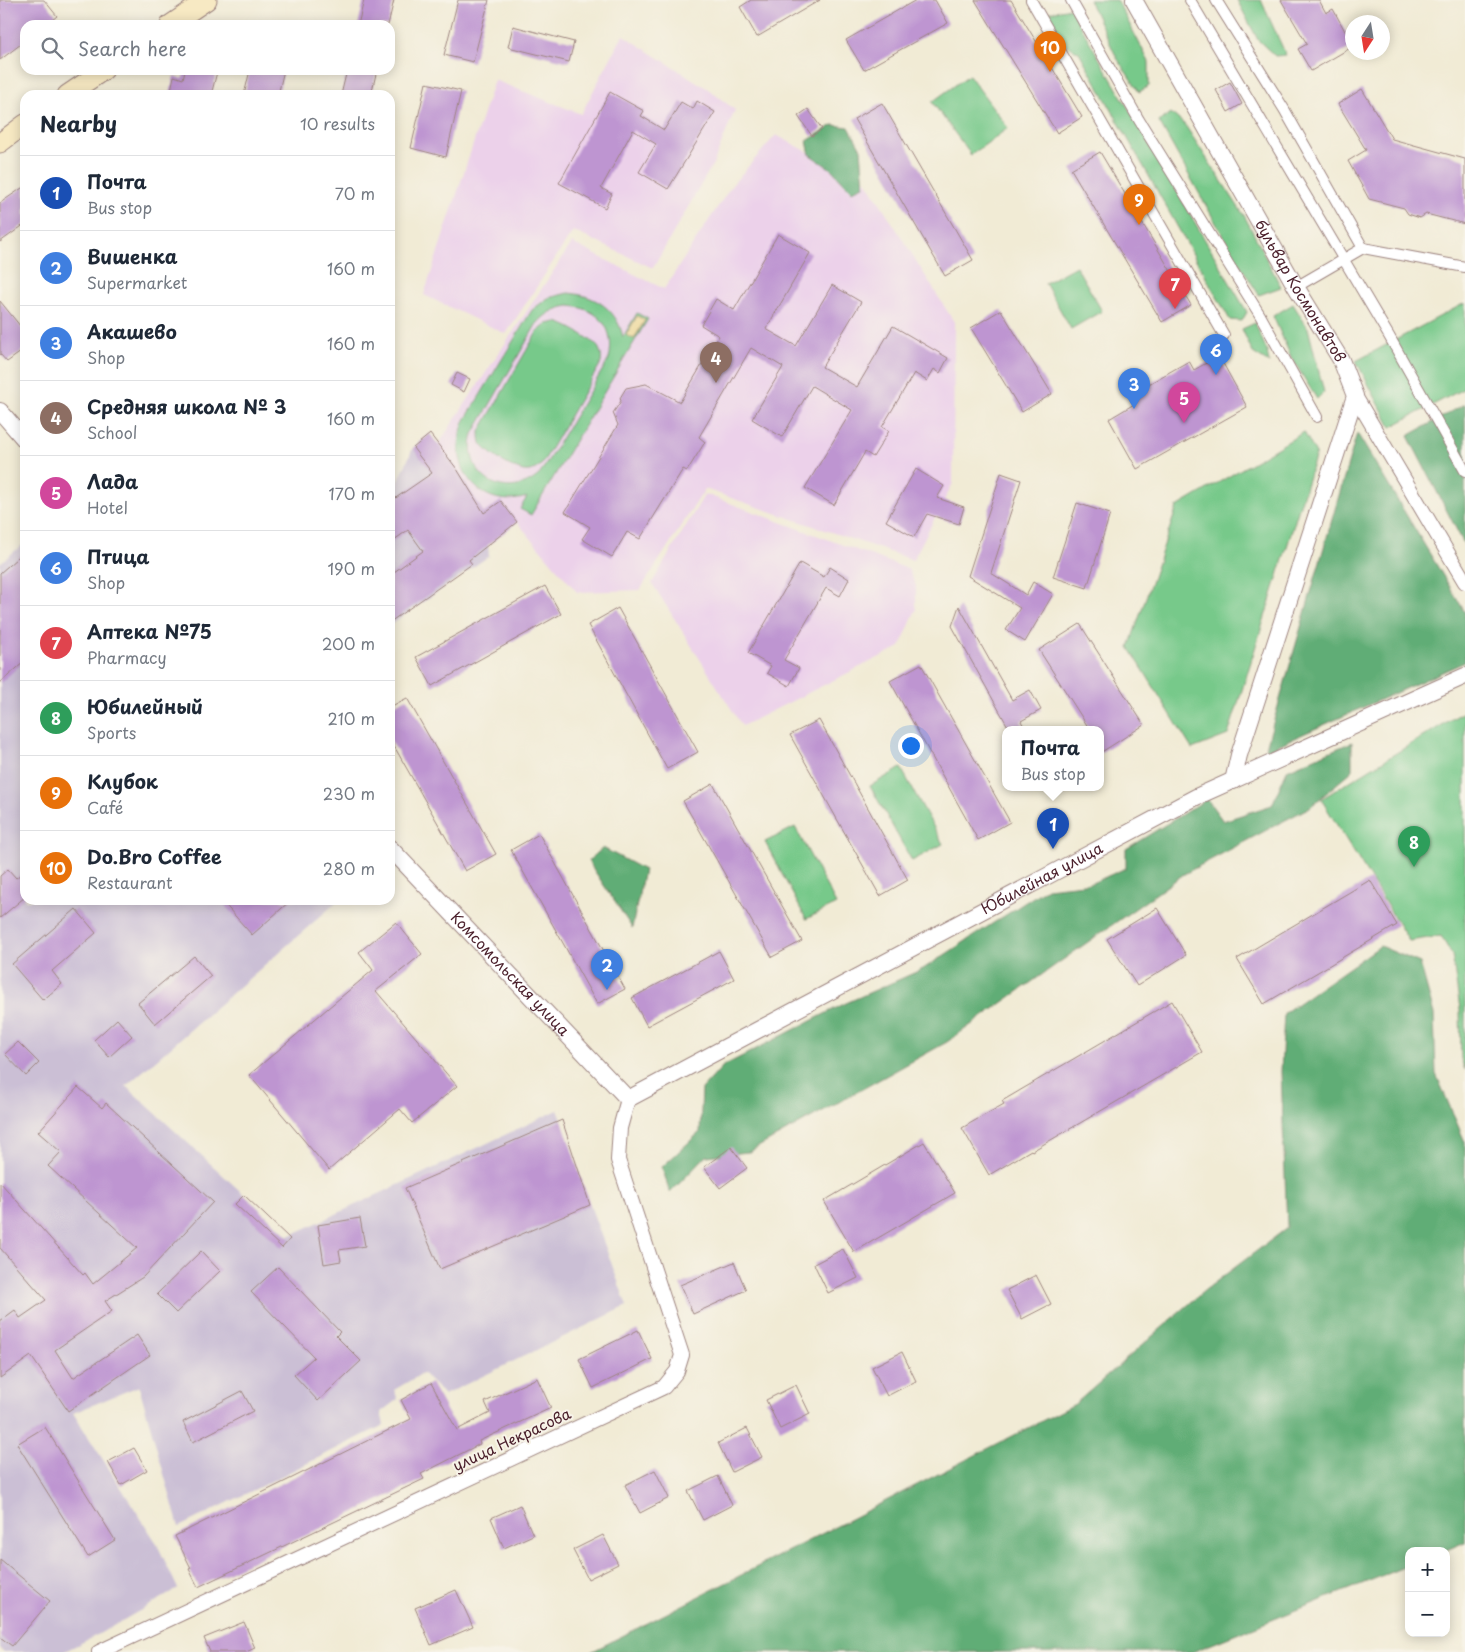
<!DOCTYPE html>
<meta charset="utf-8">
<style>
body{margin:0;font-family:"Playpen Sans",sans-serif;background:#f2f2f3;color:#1f2937}
.controls{position:absolute;right:15px;bottom:15px;display:grid;overflow:hidden;border-radius:10px;box-shadow:0 2px 12px #0003}
.controls button{width:45px;height:45px;display:grid;place-items:center;padding:0;border:0;border-bottom:1px solid #e0e1e3;background:#fff;color:#1f2937;font:25px sans-serif}
.compass{position:absolute;left:1345px;top:15px;width:45px;height:45px;border-radius:50%;background:#fff;box-shadow:0 2px 12px #0003;rotate:192deg}
.you{position:absolute;left:910px;top:745px;width:18px;height:18px;margin:-12px;border:4px solid #fff;border-radius:50%;background:#1a73e8;box-shadow:0 0 0 8px #1a73e833}
.badge{display:grid;place-items:center;width:32px;height:32px;border-radius:50%;background:#b5179e;color:#fff;font-size:16px;font-weight:700}
.pin{position:absolute;translate:-50% -41px;filter:drop-shadow(0 1px 2px #0008)}
.pin::after{content:'';position:absolute;top:26px;width:18px;height:15px;background:inherit;clip-path:polygon(0 0,100% 0,50% 100%)}
.popup{position:absolute;left:1002px;top:726px;width:102px;height:65px;box-sizing:border-box;display:grid;place-content:center;border-radius:10px;background:#fff;filter:drop-shadow(0 1px 4px #0005);font-size:16px;white-space:nowrap;color:#747a83}
.popup b{font-size:19px;color:#1f2937}
.popup::after{content:'';position:absolute;left:50%;top:100%;margin-left:-10px;border:10px solid transparent;border-top-color:#fff}
.list{margin:0;padding:0;list-style:none}
h2{display:flex;justify-content:space-between;align-items:center;height:65px;margin:0;padding:0 20px;font-size:21px}
h2 small{font-size:16px;font-weight:400;color:#747a83}
.list li{display:grid;grid-template-columns:32px 1fr auto;gap:15px;align-items:center;box-sizing:border-box;height:75px;padding:0 20px;border-top:1px solid #e0e1e3}
.list b{display:block;font-size:19px;white-space:nowrap}
.list p{margin:0;font-size:16px;white-space:nowrap;color:#747a83}
.list em{font-size:16px;font-style:normal;color:#747a83}
.icon{flex:none;width:28px;height:28px;fill:none;stroke:currentColor;stroke-width:2;stroke-linecap:round;stroke-linejoin:round}
.map{position:relative;flex:none;width:1465px;height:1652px;overflow:hidden}
.search{position:absolute;background:#fff;box-shadow:0 2px 12px #0003;left:20px;top:20px;width:375px;height:55px;display:flex;align-items:center;gap:12px;box-sizing:border-box;padding:0 18px;border-radius:15px;color:#747a83;font-size:19px}
.panel{position:absolute;background:#fff;box-shadow:0 2px 12px #0003;left:20px;top:90px;width:375px;height:815px;border-radius:15px}
.map>svg:first-child{display:block}
.built{fill:#ecd1ea}
.industrial{fill:#cbbfd5}
.green{fill:#77c98a;stroke:#60745a;fill-rule:evenodd}
.forest{fill:#61ad76;stroke:#566650}
.sand{fill:#eeda9e;stroke:#9c7c64}
.building{fill:#be95d1}
.lines{fill:none;stroke-linecap:round;stroke-linejoin:round}
.pedestrian-casing{stroke:#9e8580;stroke-width:12}
.minor-casing{stroke:#9e8580;stroke-width:16}
.tertiary-casing{stroke:#9e8580;stroke-width:18}
.secondary-casing{stroke:#9e8580;stroke-width:21}
.pedestrian{stroke:#fff;stroke-width:10}
.minor{stroke:#fff;stroke-width:14}
.tertiary{stroke:#fff;stroke-width:16}
.secondary{stroke:#f7e9c3;stroke-width:19}
.labels{text-anchor:middle;stroke-width:4;stroke-linejoin:round;paint-order:stroke}
.street-label{font-size:15px;fill:#4a1f2b;stroke:#f7f3e8}
</style>
<div class="map">
<svg width="1465" height="1652" viewBox="0 0 1465 1652">
<rect width="100%" height="100%" fill="#f7f3e8"/>
<filter id="ink" filterUnits="userSpaceOnUse"><feTurbulence type="fractalNoise" baseFrequency=".02" numOctaves="2"/><feDisplacementMap in="SourceGraphic" scale="10" xChannelSelector="R" yChannelSelector="G"/><feConvolveMatrix kernelMatrix="1 2 1 2 8 2 1 2 1" color-interpolation-filters="sRGB"/></filter>
<filter id="wash" filterUnits="userSpaceOnUse"><feTurbulence type="fractalNoise" baseFrequency=".0096" numOctaves="4" result="noise"/><feDisplacementMap in="SourceGraphic" scale="20" xChannelSelector="R" yChannelSelector="G"/><feGaussianBlur stdDeviation="1.12" result="paint"/><feColorMatrix in="noise" values="0 0 0 0 0 0 0 0 0 0 0 0 0 0 0 0 0 1.4 0 .05"/><feComposite in="paint" operator="in"/></filter>
<g filter="url(#wash)">
<rect width="100%" height="100%" fill="#f1ebd5"/>
<g class="built">
<polygon points="623,35 708,89 735,110 714,162 653,268 573,231 506,334 424,295 494,80 581,114"/>
<polygon points="776,135 812,154 851,156 954,322 953,483 913,560 705,489 640,590 577,592 517,522 502,501 484,513 457,470 438,445 572,243 664,289 732,185"/>
<polygon points="705,494 908,569 916,586 916,610 900,647 742,726 652,583"/>
</g>
<g class="industrial">
<polygon points="430,434 457,470 484,513 501,501 517,522 488,545 489,556 390,625 390,491 396,487 413,448"/>
<polygon points="25,543 25,900 339,900 126,1086 289,1236 558,1110 562,1120 405,1188 440,1269 590,1205 627,1306 444,1395 423,1373 394,1390 398,1399 381,1412 384,1425 179,1527 139,1386 73,1413 156,1542 178,1589 99,1634 63,1652 4,1652 0,1648 0,563"/>
</g>
<g class="green">
<polygon points="1089,0 1117,0 1149,62 1149,86 1139,92 1117,58"/>
<polygon points="1237,0 1261,0 1286,55 1275,56 1258,40"/>
<polygon points="1070,8 1247,312 1242,321 1230,320 1079,52 1056,39 1046,13"/>
<polygon points="969,75 1008,128 971,155 932,102"/>
<polygon points="1171,113 1185,125 1245,217 1281,287 1259,295 1234,255 1159,122"/>
<polygon points="1076,266 1102,311 1071,329 1045,283"/>
<path d="M568 293C595 295 617 309 623 337L637 313 648 319 531 515 520 509 527 497C478 512 445 464 465 420L532 310 548 298ZM569 306C599 308 616 329 609 359L540 474C507 504 462 477 473 434L536 325C545 314 555 308 569 306Z"/>
<polygon points="1465,303 1465,388 1391,427 1356,361"/>
<polygon points="1293,304 1308,328 1324,392 1317,399 1291,357 1273,316"/>
<path d="M556 322C566 324 592 339 598 347 601 352 602 357 601 363L542 464C537 469 531 472 524 471 514 470 485 452 481 443 480 439 480 435 480 431L537 332 547 324Z"/>
<polygon points="1255,323 1267,351 1269,363 1253,353 1242,329"/>
<polygon points="1304,432 1316,454 1228,735 1192,749 1129,647 1177,507"/>
<polygon points="1465,711 1465,1070 1461,1059 1460,1009 1452,955 1441,936 1409,941 1321,799"/>
<polygon points="901,768 943,844 912,861 870,786"/>
<polygon points="795,827 836,904 806,919 765,842"/>
</g>
<g class="forest">
<polygon points="833,125 849,127 861,149 864,186 852,191 831,169 810,155 807,141"/>
<polygon points="1465,404 1465,546 1408,436"/>
<polygon points="1357,433 1465,612 1465,662 1265,751"/>
<polygon points="1352,742 1352,771 1310,807 1184,874 947,1042 749,1152 706,1156 670,1193 662,1167 700,1132 702,1089 723,1066 846,1003 923,969 1047,888 1092,883 1126,868 1126,849 1207,799 1223,821 1272,805 1287,770"/>
<polygon points="603,848 644,870 632,928 588,861"/>
<polygon points="1380,946 1420,963 1434,1014 1436,1074 1465,1142 1465,1542 1444,1551 1409,1551 1409,1565 1192,1652 591,1652 1075,1404 1205,1290 1287,1228 1281,1072 1284,1013"/>
</g>
<polygon class="sand" points="637,316 645,320 634,339 626,335"/>
<g id="blocks">
<g class="building">
<polygon points="0,0 44,0 57,16 46,25 25,25 25,41 0,60"/>
<polygon points="364,0 394,0 388,25 358,25"/>
<polygon points="458,0 489,0 473,62 444,55"/>
<polygon points="751,0 820,0 757,37 740,7"/>
<polygon points="916,0 935,0 948,23 864,70 846,40"/>
<polygon points="975,0 1011,0 1082,117 1057,133"/>
<polygon points="1281,0 1319,0 1326,13 1333,9 1352,44 1352,47 1311,71 1298,49 1307,44"/>
<polygon points="513,26 574,42 569,62 508,47"/>
<polygon points="185,70 210,70 217,72 211,95 170,95 174,76 183,79"/>
<polygon points="250,70 284,70 278,95 244,95"/>
<polygon points="347,70 377,70 371,95 341,95"/>
<polygon points="1230,82 1242,104 1228,112 1216,90"/>
<polygon points="426,83 461,91 446,157 411,148"/>
<polygon points="1362,89 1392,139 1465,159 1465,224 1426,214 1420,218 1408,214 1404,208 1369,199 1348,161 1366,150 1338,104"/>
<polygon points="610,92 644,111 641,116 664,130 681,102 693,109 697,101 715,112 668,189 639,172 656,144 633,130 601,188 612,194 605,208 559,183"/>
<polygon points="882,103 973,260 945,276 854,119"/>
<polygon points="808,109 822,129 812,136 798,116"/>
<polygon points="1100,152 1191,305 1162,322 1071,169"/>
<polygon points="25,186 25,224 0,242 0,203"/>
<polygon points="778,234 810,253 766,329 796,346 832,285 861,302 822,367 857,387 893,326 948,358 940,373 934,369 927,381 914,373 882,427 889,431 873,457 865,452 834,505 805,488 852,410 812,386 782,437 752,419 783,367 751,348 699,437 705,442 687,471 683,469 640,539 627,532 612,557 582,539 590,527 565,512 618,425 613,413 621,401 620,398 626,388 646,384 680,402 719,336 701,325 716,299 734,310"/>
<polygon points="0,301 25,332 25,349 7,362 0,354"/>
<polygon points="1001,310 1052,394 1022,412 971,328"/>
<polygon points="1219,356 1247,407 1137,469 1109,419 1136,403 1131,394 1189,361 1194,370"/>
<polygon points="457,373 470,379 464,392 451,385"/>
<polygon points="430,434 457,469 484,513 501,501 517,522 469,560 472,564 390,622 390,575 423,551 408,530 390,543 390,502 432,473 413,448"/>
<polygon points="916,469 944,486 937,498 964,507 959,524 927,514 914,537 886,521"/>
<polygon points="1001,473 1021,480 991,573 1026,595 1033,582 1053,594 1025,642 1006,630 1020,608 968,576"/>
<polygon points="1077,503 1110,514 1087,588 1053,577"/>
<polygon points="25,551 25,661 0,683 0,573"/>
<polygon points="800,563 824,577 830,567 849,579 840,596 826,588 784,660 799,668 789,686 767,673 771,666 748,653"/>
<polygon points="545,586 561,614 432,686 416,657"/>
<polygon points="959,606 1012,700 1030,690 1041,710 1021,721 1026,730 1010,730 952,626"/>
<polygon points="618,608 698,752 667,769 588,625"/>
<polygon points="1080,624 1144,725 1100,753 1100,730 1090,730 1039,650"/>
<polygon points="921,664 1010,822 978,840 890,681"/>
<polygon points="407,698 496,854 465,871 390,739 390,707"/>
<polygon points="819,720 908,880 880,896 790,735"/>
<polygon points="713,784 802,941 772,957 683,801"/>
<polygon points="539,834 625,989 597,1004 511,850"/>
<polygon points="8,869 16,878 25,871 25,897 0,918 0,876"/>
<polygon points="1370,880 1397,925 1264,1004 1237,959"/>
<polygon points="221,900 291,900 252,935"/>
<polygon points="1157,908 1186,955 1137,986 1107,939"/>
<polygon points="76,909 96,933 52,971 62,984 43,1000 12,964"/>
<polygon points="396,922 422,954 376,991 457,1086 412,1123 400,1109 329,1170 249,1075 373,970 359,952"/>
<polygon points="719,951 734,979 647,1026 632,998"/>
<polygon points="194,956 211,976 155,1024 138,1003"/>
<polygon points="1172,1001 1202,1052 1032,1151 1031,1150 989,1175 962,1128 1004,1104 1002,1101"/>
<polygon points="117,1019 132,1036 109,1057 94,1040"/>
<polygon points="18,1042 39,1063 26,1076 5,1054"/>
<polygon points="78,1087 102,1108 106,1103 213,1202 143,1277 105,1301 112,1311 55,1350 73,1378 137,1335 150,1355 68,1411 31,1356 0,1378 0,1321 15,1310 20,1318 46,1300 0,1248 0,1182 83,1275 85,1273 93,1284 137,1248 48,1166 61,1152 38,1132"/>
<polygon points="562,1120 590,1205 440,1269 405,1188"/>
<polygon points="924,1142 955,1193 854,1252 824,1201"/>
<polygon points="731,1147 747,1168 720,1188 704,1167"/>
<polygon points="244,1195 290,1239 282,1248 235,1204"/>
<polygon points="360,1218 365,1246 339,1250 341,1261 324,1264 318,1225"/>
<polygon points="843,1249 858,1278 828,1293 814,1264"/>
<polygon points="201,1251 220,1271 176,1313 157,1294"/>
<polygon points="734,1262 746,1290 693,1314 680,1285"/>
<polygon points="278,1267 340,1332 336,1336 361,1361 318,1401 294,1375 314,1357 251,1292"/>
<polygon points="1036,1275 1051,1304 1022,1319 1007,1290"/>
<polygon points="638,1330 652,1359 593,1388 579,1359"/>
<polygon points="902,1352 916,1381 887,1396 872,1367"/>
<polygon points="537,1378 551,1408 479,1441 480,1444 421,1474 424,1479 198,1587 189,1569 191,1568 175,1536 411,1419 401,1400 431,1383 457,1430 490,1413 485,1402"/>
<polygon points="796,1385 810,1414 780,1429 766,1400"/>
<polygon points="242,1391 253,1411 193,1442 183,1422"/>
<polygon points="45,1427 115,1540 88,1557 17,1444"/>
<polygon points="747,1428 762,1457 732,1472 718,1443"/>
<polygon points="134,1448 147,1470 121,1485 108,1462"/>
<polygon points="655,1470 669,1498 640,1513 625,1485"/>
<polygon points="718,1476 732,1505 703,1520 688,1491"/>
<polygon points="520,1505 533,1535 504,1548 491,1518"/>
<polygon points="603,1535 618,1564 588,1579 573,1550"/>
<polygon points="0,1560 50,1601 12,1646 0,1637"/>
<polygon points="456,1590 473,1627 431,1645 415,1608"/>
<polygon points="244,1622 255,1648 246,1652 210,1652 204,1638"/>
</g>
</g>
</g>
<g filter="url(#ink)">
<use href="#blocks" fill-opacity="0" stroke="#9e8580" stroke-width="1"/>
<g class="lines">
<g class="pedestrian-casing">
<g id="pedestrian">
<polyline points="1031,0 1224,335"/>
<polyline points="1071,0 1139,120 1260,315 1317,417"/>
<polyline points="1190,0 1389,336 1465,471"/>
<polyline points="1216,0 1284,109 1363,248"/>
<polyline points="1296,287 1363,248 1465,267"/>
</g>
</g>
<g class="minor-casing">
<g id="minor">
<polyline points="1355,396 1465,582"/>
<polyline points="99,1652 664,1387 677,1371 682,1355 618,1160 620,1128 628,1099"/>
</g>
</g>
<g class="tertiary-casing">
<g id="tertiary">
<path id="s1" d="M1134 0 1296 287 1341 360 1355 396 1239 755 1233 781"/>
<polyline points="0,411 25,440"/>
<path id="s2" d="M390 848 628 1099 1196 797 1465 676"/>
</g>
</g>
<g class="secondary-casing">
<g id="secondary">
<polyline points="170,25 207,0"/>
<polyline points="67,95 104,70"/>
<polyline points="0,143 25,124"/>
</g>
</g>
<use href="#pedestrian" class="pedestrian"/>
<use href="#minor" class="minor"/>
<use href="#tertiary" class="tertiary"/>
<use href="#secondary" class="secondary"/>
</g>
</g>
<g class="labels">
<g class="street-label">
<text dy="5" stroke="none"><textPath href="#s1" startOffset="335">бульвар Космонавтов</textPath></text>
<text dy="5" stroke="none"><textPath href="#s2" startOffset="815">Юбилейная улица</textPath></text>
<text dy="5" stroke="none"><textPath href="#s2" startOffset="174">Комсомольская улица</textPath></text>
<text transform="translate(512 1440) rotate(-25)" y="5">улица Некрасова</text>
</g>
</g>
</svg>
<div class="controls">
<button>+</button>
<button>−</button>
</div>
<svg class="compass" viewBox="-18 -18 36 36"><path d="M0-13l5 13h-10z" fill="#e53935"/><path d="M0 13l5-13h-10z" fill="#747a83"/></svg>
<div class="you"></div>
<div class="pin badge" style="left:1053px;top:849px;background:#1a4fb4">1</div>
<div class="popup"><b>Почта</b>Bus stop</div>
<div class="pin badge" style="left:607px;top:990px;background:#3f7fe0">2</div>
<div class="pin badge" style="left:1134px;top:409px;background:#3f7fe0">3</div>
<div class="pin badge" style="left:716px;top:383px;background:#8d6e63">4</div>
<div class="pin badge" style="left:1184px;top:423px;background:#d1479c">5</div>
<div class="pin badge" style="left:1216px;top:375px;background:#3f7fe0">6</div>
<div class="pin badge" style="left:1175px;top:309px;background:#e0444e">7</div>
<div class="pin badge" style="left:1414px;top:867px;background:#2e9e5b">8</div>
<div class="pin badge" style="left:1139px;top:225px;background:#e8710a">9</div>
<div class="pin badge" style="left:1050px;top:72px;background:#e8710a">10</div>
<div class="search"><svg class="icon" aria-label="search" viewBox="0 0 24 24"><circle cx="10" cy="10" r="6"/><path d="M15 15l6 6"/></svg>Search here</div>
<section class="panel">
<h2>Nearby<small>10 results</small></h2>
<ul class="list">
<li><span class="badge" style="background:#1a4fb4">1</span><div><b>Почта</b><p>Bus stop</p></div><em>70 m</em></li>
<li><span class="badge" style="background:#3f7fe0">2</span><div><b>Вишенка</b><p>Supermarket</p></div><em>160 m</em></li>
<li><span class="badge" style="background:#3f7fe0">3</span><div><b>Акашево</b><p>Shop</p></div><em>160 m</em></li>
<li><span class="badge" style="background:#8d6e63">4</span><div><b>Средняя школа № 3</b><p>School</p></div><em>160 m</em></li>
<li><span class="badge" style="background:#d1479c">5</span><div><b>Лада</b><p>Hotel</p></div><em>170 m</em></li>
<li><span class="badge" style="background:#3f7fe0">6</span><div><b>Птица</b><p>Shop</p></div><em>190 m</em></li>
<li><span class="badge" style="background:#e0444e">7</span><div><b>Аптека №75</b><p>Pharmacy</p></div><em>200 m</em></li>
<li><span class="badge" style="background:#2e9e5b">8</span><div><b>Юбилейный</b><p>Sports</p></div><em>210 m</em></li>
<li><span class="badge" style="background:#e8710a">9</span><div><b>Клубок</b><p>Café</p></div><em>230 m</em></li>
<li><span class="badge" style="background:#e8710a">10</span><div><b>Do.Bro Coffee</b><p>Restaurant</p></div><em>280 m</em></li>
</ul>
</section>
</div>
